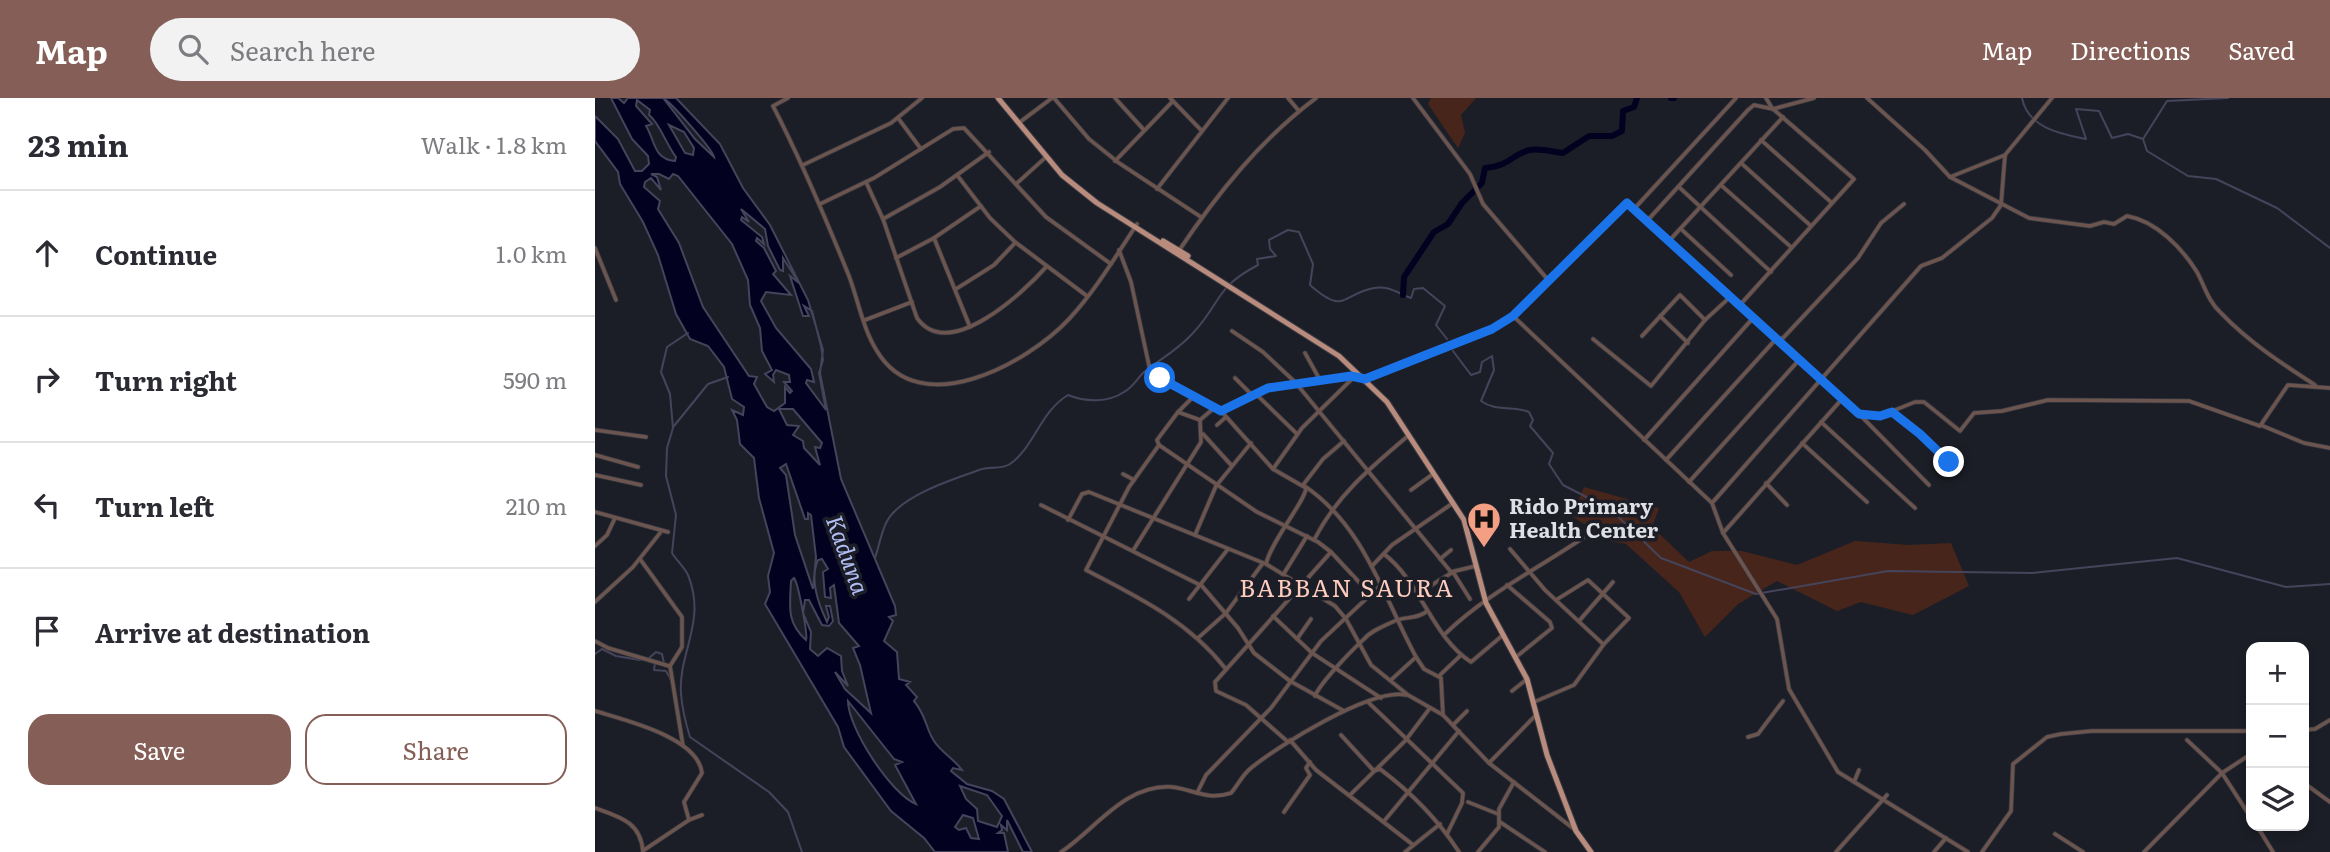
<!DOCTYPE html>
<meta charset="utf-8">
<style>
body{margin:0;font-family:Literata,serif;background:#f2f2f3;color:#2b2b33}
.controls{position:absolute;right:21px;bottom:21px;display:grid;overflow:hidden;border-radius:14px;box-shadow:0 4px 10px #0003}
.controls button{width:63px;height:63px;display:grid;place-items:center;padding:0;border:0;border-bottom:2px solid #e1e1e2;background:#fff;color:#2b2b33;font:35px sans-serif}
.stop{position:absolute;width:21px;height:21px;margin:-16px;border:5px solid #1a73e8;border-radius:50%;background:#fff}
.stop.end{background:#1a73e8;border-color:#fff;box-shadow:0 2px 7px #0008}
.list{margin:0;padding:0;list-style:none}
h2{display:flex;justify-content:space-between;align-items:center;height:91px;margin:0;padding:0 28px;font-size:30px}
h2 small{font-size:23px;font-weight:400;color:#7c7c81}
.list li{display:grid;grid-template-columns:46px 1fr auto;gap:21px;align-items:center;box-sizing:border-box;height:126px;padding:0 28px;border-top:2px solid #e1e1e2}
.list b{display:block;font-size:26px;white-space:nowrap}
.list em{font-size:23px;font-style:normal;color:#7c7c81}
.actions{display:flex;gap:14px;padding:21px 28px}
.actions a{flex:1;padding:16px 0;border:2px solid #855f57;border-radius:21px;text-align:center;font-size:24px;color:#855f57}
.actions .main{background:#855f57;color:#fff}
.icon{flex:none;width:38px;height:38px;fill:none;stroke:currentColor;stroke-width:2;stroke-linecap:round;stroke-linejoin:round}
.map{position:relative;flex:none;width:1735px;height:754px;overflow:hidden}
header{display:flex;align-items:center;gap:42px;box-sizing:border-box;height:98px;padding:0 35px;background:#855f57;color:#fff}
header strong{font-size:33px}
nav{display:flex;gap:38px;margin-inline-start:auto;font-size:24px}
.search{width:490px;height:63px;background:#f2f2f3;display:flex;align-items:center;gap:18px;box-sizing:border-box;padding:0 24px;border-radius:38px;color:#7c7c81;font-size:26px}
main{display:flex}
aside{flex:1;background:#fff}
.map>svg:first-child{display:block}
.green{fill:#48251a}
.water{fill:#030120;stroke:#45445b;stroke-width:2;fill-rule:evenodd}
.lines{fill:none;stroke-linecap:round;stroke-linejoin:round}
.stream{stroke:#45445b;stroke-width:2}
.river{stroke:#030120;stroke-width:6}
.minor-casing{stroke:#373942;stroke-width:5}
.major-casing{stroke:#373942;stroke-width:7}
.minor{stroke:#6b554e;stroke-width:3.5}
.major{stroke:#b88b7c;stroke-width:5}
.route{stroke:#1a73e8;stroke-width:9}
.labels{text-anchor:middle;stroke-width:7;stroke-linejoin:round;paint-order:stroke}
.poi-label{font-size:21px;font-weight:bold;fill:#dfe0e6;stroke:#1c1e27;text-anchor:start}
.water-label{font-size:23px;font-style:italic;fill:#b2bef6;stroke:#1c1e27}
.quarter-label{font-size:24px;letter-spacing:2px;fill:#fdccbc;stroke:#1c1e27}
</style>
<header>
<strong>Map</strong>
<div class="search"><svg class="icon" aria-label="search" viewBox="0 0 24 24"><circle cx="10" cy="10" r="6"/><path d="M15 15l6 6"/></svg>Search here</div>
<nav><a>Map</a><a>Directions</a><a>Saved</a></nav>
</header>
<main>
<aside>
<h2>23 min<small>Walk · 1.8 km</small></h2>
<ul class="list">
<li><svg class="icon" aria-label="ahead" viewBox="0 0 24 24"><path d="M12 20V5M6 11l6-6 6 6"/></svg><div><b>Continue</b></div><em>1.0 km</em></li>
<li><svg class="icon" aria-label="right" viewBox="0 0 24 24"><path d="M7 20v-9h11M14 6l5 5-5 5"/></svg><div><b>Turn right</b></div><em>590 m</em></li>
<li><svg class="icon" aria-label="left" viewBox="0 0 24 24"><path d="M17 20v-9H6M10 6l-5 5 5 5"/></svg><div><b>Turn left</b></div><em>210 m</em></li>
<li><svg class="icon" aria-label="arrive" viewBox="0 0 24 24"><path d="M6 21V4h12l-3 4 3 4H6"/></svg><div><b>Arrive at destination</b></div></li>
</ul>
<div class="actions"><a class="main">Save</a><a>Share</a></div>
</aside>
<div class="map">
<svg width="1735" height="754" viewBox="0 0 1735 754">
<rect width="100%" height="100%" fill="#1c1e27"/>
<g class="green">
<polygon points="836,0 881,0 866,17 870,35 863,50 833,6"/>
<polygon points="989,389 1064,410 1057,429 1094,464 1117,453 1147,453 1202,467 1260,443 1314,447 1356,445 1374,488 1318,517 1266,504 1242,513 1182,483 1143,506 1110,539 1084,494 1031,446 1014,443 977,418"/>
</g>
<path class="water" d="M16 0H23L29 5 33 0H81L125 46 148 90 175 127 213 202 228 252 225 275 246 381 300 508 301 517 294 519 298 523 289 543 302 554 304 581 315 584 311 587 322 599 319 603C332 619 330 629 339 643 345 653 359 661 367 672L358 670 356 673 372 686 397 693 409 701 437 754H428L412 722V732L406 727 407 732 403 735H409L413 754H340L329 740 296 713 249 649 243 629 170 506 175 494 173 478 179 455 164 400 159 360 145 346 142 322 137 312 148 317 149 309 137 301 129 269 113 248 95 241 81 216 63 157 48 124 25 86 23 74 0 43V18L23 41 40 73H47L54 66 53 58 37 41ZM69 1C75 3 118 52 119 59L100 41ZM42 2 55 12 54 17C64 24 71 46 81 59L80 63C58 61 60 42 51 28L57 26 41 8ZM74 27 89 34 99 50 98 57 90 55ZM56 76H64L74 81 78 76 83 78 137 146 153 182 155 207 165 230 167 253 177 272 170 276 179 284 178 277 181 272 194 277 195 284H189L197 293 195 295 190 289V305L179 313 172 309 159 286 162 279 154 278 108 209 84 145 63 111 65 103 49 89 50 84 56 80 66 92 62 79ZM146 111 170 131 173 148 185 172 188 173V160L204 185 195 178 208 218H214L209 208 217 213 226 248 228 262 224 275 231 312 211 285 212 282 219 284 216 271 181 230 166 203 171 194 196 197 178 176 181 173 169 150 161 143 162 140 169 146 167 139 146 122 147 119 154 124ZM184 311H198L227 345 225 350 220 349 225 367 209 350 208 343 198 337 204 328 192 327ZM191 366 210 421H213V415L216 417 221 459 218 491 200 437 191 377 185 370ZM227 461 233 471 228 474 230 499 236 500 235 490 239 487 244 525 264 548 258 550 265 567 276 615 250 591 240 574 253 588 247 573 246 558 232 550 223 558 215 551 216 534 208 515 210 502H214L227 527 234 528 238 523 235 508H231L234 519 232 524C224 507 214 482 223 462ZM199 480C203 484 213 537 211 542 191 524 195 508 196 483ZM253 603 299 661 307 664 300 667 321 706C296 696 253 630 253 603ZM365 688 392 697 407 718 402 729 383 723 382 711 371 701ZM368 717 378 720 384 741 376 740 371 730 364 732 360 729Z"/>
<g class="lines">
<g class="stream">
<path d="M1427 0C1433 30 1466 36 1491 41L1481 11 1504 13 1517 40 1533 36 1548 41 1572 3 1633 0"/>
<polyline points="1548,41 1552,53 1593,78 1621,81 1682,110 1735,150"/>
<path d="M93 235 72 249 66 274 75 296 78 330 72 350 71 378 81 417 77 455C82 463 90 470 93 477 112 524 83 554 86 596 87 610 91 626 95 639L174 694 193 714 207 754"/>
<path d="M858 253 876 277 885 274 887 264 897 258 899 272 886 303C901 314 917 307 934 314L938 322 935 328 958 355 954 366 968 387 1015 411 1066 460 1161 496 1293 473 1437 475 1582 460 1691 489 1735 486"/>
<polyline points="79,328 113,286 133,279"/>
<path d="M280 460C285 446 287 426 298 415 317 394 357 382 384 372 394 368 406 372 415 366 440 348 445 314 473 297 490 304 513 305 529 294 537 290 542 281 548 275 565 261 583 252 598 235 627 204 619 190 663 167L662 161 681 158 675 151 674 142 693 132 704 134 718 166 715 187C750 218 747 196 779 190 793 187 804 196 816 200L819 191 828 190 850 208 841 227 852 241"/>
<polyline points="0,556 7,551 21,558 45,562"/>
<polyline points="54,560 61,554 67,556 69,565"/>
<polyline points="60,565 59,572 71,573 76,582"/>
</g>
<g class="river">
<polyline points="1076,0 1079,0"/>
<path d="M808 197 809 179 839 134 853 126 867 105 887 85 890 70C916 68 918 55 935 52 945 50 958 54 968 55L994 38H1017L1027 33 1028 13 1039 9 1042 0"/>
</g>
<g class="minor-casing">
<g id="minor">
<path d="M193 0 178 8C207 64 231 121 254 178 263 202 268 231 282 253 325 325 433 265 474 221 500 193 521 158 542 126"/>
<polyline points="459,0 494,41 524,65 606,119"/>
<polyline points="520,0 549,32"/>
<polyline points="575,0 607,33"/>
<polyline points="693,0 704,13"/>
<polyline points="818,0 875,76 888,106 954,183 918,218 1117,405 1128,435 1182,521 1194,591 1243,674 1373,754"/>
<polyline points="1171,0 1177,10"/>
<polyline points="1272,0 1330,52 1355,79"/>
<polyline points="303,20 326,51"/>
<polyline points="425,24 457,0"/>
<polyline points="1166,42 1237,105"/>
<path d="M1410 57 1355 79 1434 120 1495 128 1509 124 1519 126 1532 118C1561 123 1587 150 1602 174 1610 189 1613 203 1626 215 1655 245 1686 265 1720 287"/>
<polyline points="520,63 578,3"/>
<polyline points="1146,65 1216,128"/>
<polyline points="208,67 296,25 327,0"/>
<polyline points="362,77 395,120 420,144 492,198"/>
<path d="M271 84 288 121 322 220C354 265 429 194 452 168"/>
<polyline points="421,86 451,59"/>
<polyline points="1127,88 1196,149"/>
<polyline points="1085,90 1176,174"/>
<polyline points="562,91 633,0"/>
<polyline points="225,106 279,80 358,31 369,30 451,119 516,166"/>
<polyline points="1039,111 1144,208"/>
<polyline points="288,121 345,89 394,54"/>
<polyline points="1052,123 1153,12 1159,7 1178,11"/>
<polyline points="1086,131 1136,177"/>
<polyline points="339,140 375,229"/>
<polyline points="1074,143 1188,19"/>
<polyline points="0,150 21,202"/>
<path d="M524 152 536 184 555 272 626 313 678 371 711 390C711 402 676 443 671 466L740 508 751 521 776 567 813 597 848 617 894 665 979 731"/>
<path d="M583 154C622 96 665 42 721 0"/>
<polyline points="301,160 339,140 386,108"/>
<polyline points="954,183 1032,105 1039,111 1141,0"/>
<polyline points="361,191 399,167 420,145"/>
<polyline points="1065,218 1093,245"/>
<polyline points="1158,220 1247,301"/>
<polyline points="270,222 317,204"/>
<polyline points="637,233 668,254 700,284 856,474 881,468"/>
<polyline points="1047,238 1085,197 1110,222"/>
<polyline points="998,241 1056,288 1110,222 1134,200"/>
<polyline points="710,255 725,282"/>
<polyline points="640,280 657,297"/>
<polyline points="661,296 702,336"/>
<path d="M619 310 605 322 583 314 562 342 564 347 534 389 491 472C543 499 593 523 630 570"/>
<polyline points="626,313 673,290 756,279 770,281 828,256 880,239 918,218"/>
<polyline points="583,314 599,298"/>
<polyline points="1297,314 1325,336 1354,364"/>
<polyline points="1265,317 1334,387"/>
<polyline points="1226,324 1320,410"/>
<polyline points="622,327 631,319"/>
<polyline points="1668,328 1709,345 1735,350"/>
<polyline points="0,332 51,339"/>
<polyline points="608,336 637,368"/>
<polyline points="1049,342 1158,220 1144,208 1259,81 1178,11 1219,0"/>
<path d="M749 343 728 361 708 387C769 427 788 498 821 559L829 571 846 580 848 617"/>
<polyline points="1207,345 1272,404"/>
<polyline points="564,347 662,414 723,444 736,454 776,497"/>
<polyline points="0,357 43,369"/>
<polyline points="1071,362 1181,241 1188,240 1263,160 1286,125 1309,106"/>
<polyline points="678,371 707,330 760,278"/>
<polyline points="528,376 539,382"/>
<polyline points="0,377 46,387"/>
<polyline points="1094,384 1204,262"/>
<polyline points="1171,385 1192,407"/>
<polyline points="816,392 838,376"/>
<polyline points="1117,405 1326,168 1347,160 1397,120 1406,107 1410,57 1457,0"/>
<polyline points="446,407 607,488 643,530 659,555 695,583 749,613"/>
<polyline points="0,414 73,434"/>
<polyline points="473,422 487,396 494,394 671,466"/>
<polyline points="1128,435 1247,301 1264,316 1285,318 1320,304 1329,304 1365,333 1379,315 1407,313 1453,302 1594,303 1665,328 1693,287 1735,290"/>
<polyline points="600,437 621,388 656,345"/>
<path d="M719 442C742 397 775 370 814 337"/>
<polyline points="0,448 12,437 20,420"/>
<polyline points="539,451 606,344 605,322"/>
<polyline points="915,451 950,492 1008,546"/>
<path d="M789 456C826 484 837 539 876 564L908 537"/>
<polyline points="45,461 87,519 87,549 75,568 88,648"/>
<polyline points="845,461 856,452"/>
<polyline points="777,468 797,447 858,405"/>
<polyline points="688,477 712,438"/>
<polyline points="912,487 955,524 957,530 921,559"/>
<polyline points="822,496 858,474 875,501"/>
<polyline points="594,501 633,451"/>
<polyline points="0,504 38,469 65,435"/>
<polyline points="678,518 717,555 786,600"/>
<polyline points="984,523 1018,484"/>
<path d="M850 536C890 497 942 471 988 440"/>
<polyline points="603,540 631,515 668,465"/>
<polyline points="702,541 716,521"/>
<polyline points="0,543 13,550 74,568"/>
<polyline points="845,577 866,557"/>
<polyline points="796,582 821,559"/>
<polyline points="917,593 932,581"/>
<path d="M720 598C725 585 757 552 769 541 777 532 791 527 802 522 812 519 825 520 832 513"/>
<polyline points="939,604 979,587 1009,546 1034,520 993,482 961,502"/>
<polyline points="774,605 868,695 867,705 852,736"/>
<path d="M0 613C29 622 103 639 107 675L89 704 94 722"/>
<polyline points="858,627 872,613"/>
<polyline points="1709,632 1720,631 1735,622"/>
<path d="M746 637 779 673 785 671C817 695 842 720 864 754"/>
<polyline points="1153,639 1163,636 1188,603"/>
<polyline points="695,642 721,672 817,746"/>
<polyline points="1592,642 1627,675 1656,720"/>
<polyline points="692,643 651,607 621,593 620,584 736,454"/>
<polyline points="894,665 941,617"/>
<polyline points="1259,684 1264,672"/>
<polyline points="1709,685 1735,704"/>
<polyline points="602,695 611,677 676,610 726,543 787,486"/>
<polyline points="755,697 810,643 835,610"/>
<polyline points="873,704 903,716"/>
<path d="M0 710C25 719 46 724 48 754"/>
<polyline points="689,714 715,677 711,670 715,664"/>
<polyline points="790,722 864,633"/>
<polyline points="905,724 950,754"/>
<polyline points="1662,728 1678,754"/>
<polyline points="1460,736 1488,754"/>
<polyline points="49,752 94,722 107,717"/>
<path d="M466 754C500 732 529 686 577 689 597 691 612 703 636 695 643 687 648 676 656 670 683 648 777 589 811 597"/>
<polyline points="810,754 845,726"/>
<polyline points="883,754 904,729 904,711 919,684"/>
<polyline points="1241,754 1292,697"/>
<polyline points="1339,754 1351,740"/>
<polyline points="1387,754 1416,713 1418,666 1452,639 1466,636 1497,633 1656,633"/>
<polyline points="1549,754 1627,675 1656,656"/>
</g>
</g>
<g class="major-casing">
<g id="major">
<polyline points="403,0 467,77 502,105 744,258 792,304 869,422 891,505 932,581 952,657 981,733 996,754"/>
<polyline points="568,143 593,158"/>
</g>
</g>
<use href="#minor" class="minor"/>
<use href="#major" class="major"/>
</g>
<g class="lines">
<polyline class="route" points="565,280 626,313 673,290 756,278 770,281 897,231 918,218 1032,105 1264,316 1285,318 1297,314 1325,336 1354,364"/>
</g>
<defs>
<g id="hospital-pin" transform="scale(1.75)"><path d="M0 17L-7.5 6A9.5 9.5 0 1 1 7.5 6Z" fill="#f39f84" stroke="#1c1e27"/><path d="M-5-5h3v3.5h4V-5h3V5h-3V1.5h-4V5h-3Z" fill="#111"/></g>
</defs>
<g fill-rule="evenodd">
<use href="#hospital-pin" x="889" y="421"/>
</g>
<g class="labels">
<g class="poi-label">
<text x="914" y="416">Rido Primary<tspan x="914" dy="24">Health Center</tspan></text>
</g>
<g class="water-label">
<text transform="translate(252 457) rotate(70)" y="8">Kaduna</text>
</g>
<g class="quarter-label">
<text x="752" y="499">BABBAN SAURA</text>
</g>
</g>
</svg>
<div class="controls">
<button>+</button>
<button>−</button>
<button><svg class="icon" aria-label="layers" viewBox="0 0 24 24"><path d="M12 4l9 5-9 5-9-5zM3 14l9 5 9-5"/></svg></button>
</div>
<div class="stop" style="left:565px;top:280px"></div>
<div class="stop end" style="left:1354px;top:364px"></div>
</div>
</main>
